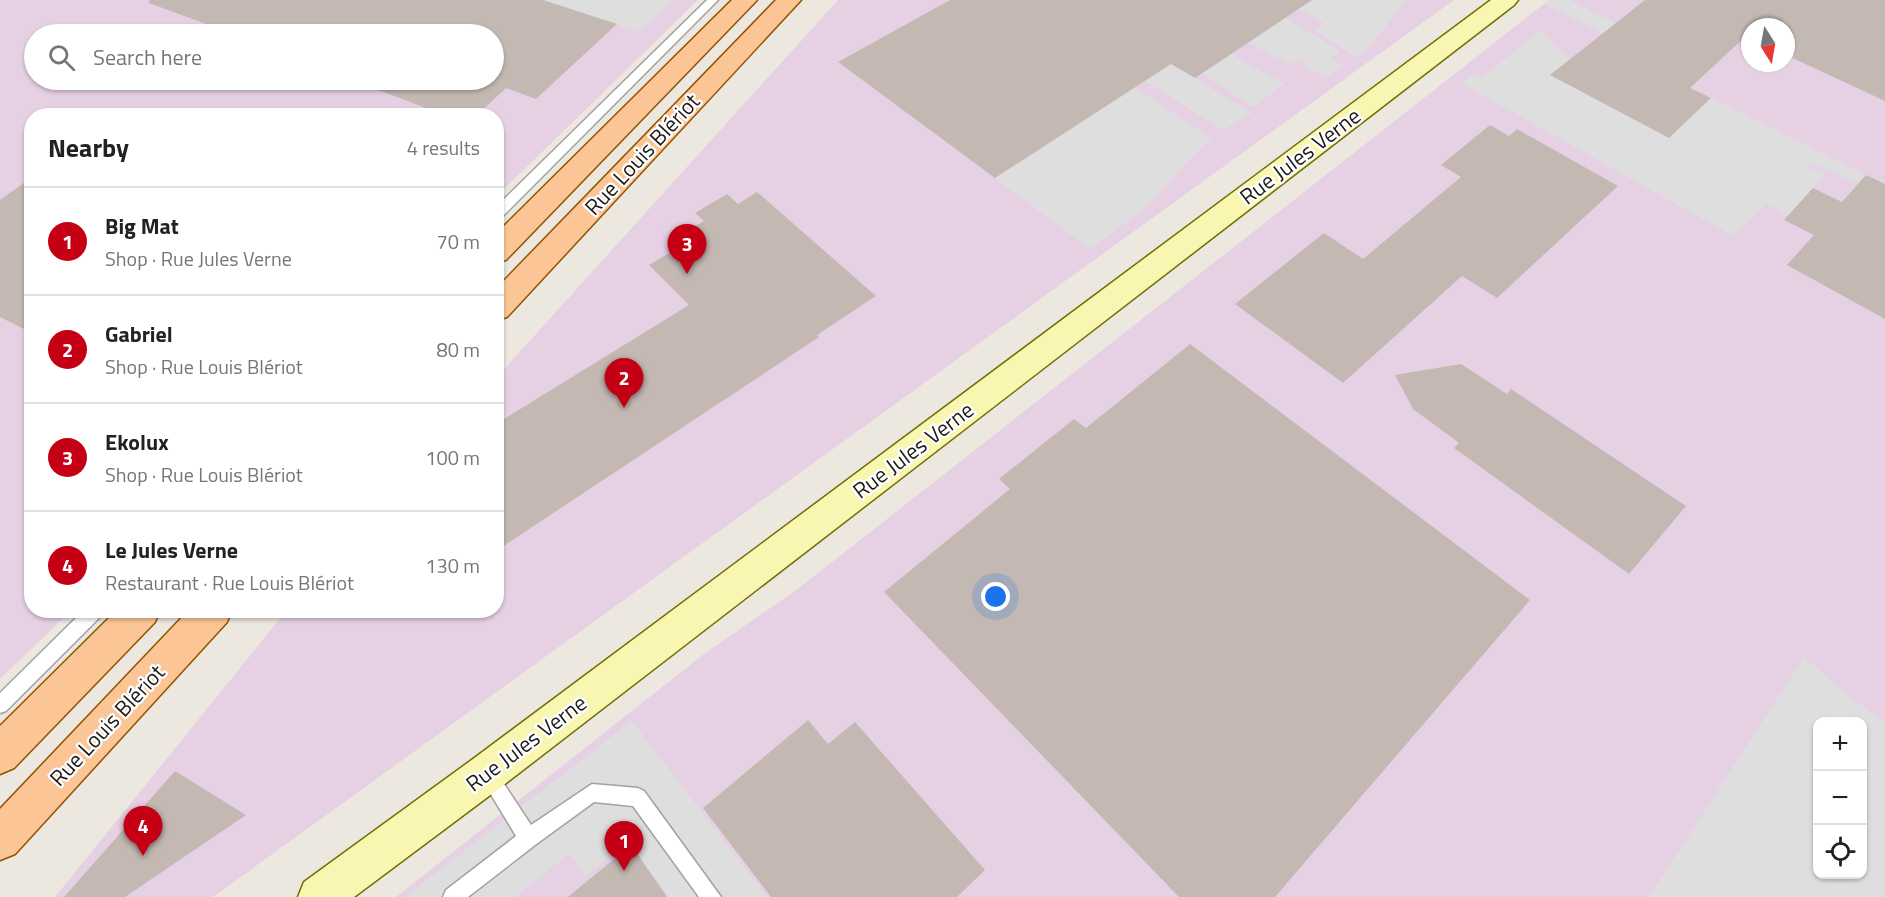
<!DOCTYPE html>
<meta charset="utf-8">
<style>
body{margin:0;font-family:"Titillium Web",sans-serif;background:#f2f2f2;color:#222}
.controls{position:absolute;right:18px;bottom:18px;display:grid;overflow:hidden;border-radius:12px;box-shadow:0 2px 4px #0004}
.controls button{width:54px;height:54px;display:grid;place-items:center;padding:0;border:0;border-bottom:2px solid #e0e0e0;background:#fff;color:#222;font:30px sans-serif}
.compass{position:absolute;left:1741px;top:18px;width:54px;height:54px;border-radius:50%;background:#fff;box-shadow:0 2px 4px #0004;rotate:169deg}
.you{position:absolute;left:996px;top:597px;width:21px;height:21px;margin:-15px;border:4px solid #fff;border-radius:50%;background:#1a73e8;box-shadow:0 0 0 9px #1a73e833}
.badge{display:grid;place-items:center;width:39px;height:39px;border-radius:50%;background:#c50014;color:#fff;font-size:20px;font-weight:700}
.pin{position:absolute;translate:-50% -50px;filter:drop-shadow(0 2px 3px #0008)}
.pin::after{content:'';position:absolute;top:32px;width:21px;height:18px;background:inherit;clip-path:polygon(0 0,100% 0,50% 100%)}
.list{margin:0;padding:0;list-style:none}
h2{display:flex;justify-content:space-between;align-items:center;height:78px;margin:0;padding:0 24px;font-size:26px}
h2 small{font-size:20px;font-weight:400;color:#767676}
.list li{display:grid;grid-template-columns:39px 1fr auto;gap:18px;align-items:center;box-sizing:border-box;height:108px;padding:0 24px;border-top:2px solid #e0e0e0}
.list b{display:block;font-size:22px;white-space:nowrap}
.list p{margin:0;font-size:20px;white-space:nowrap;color:#767676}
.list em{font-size:20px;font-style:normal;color:#767676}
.icon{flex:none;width:33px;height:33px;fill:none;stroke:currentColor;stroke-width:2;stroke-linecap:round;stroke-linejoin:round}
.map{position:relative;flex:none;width:1885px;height:897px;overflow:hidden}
.search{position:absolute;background:#fff;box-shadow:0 2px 4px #0004;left:24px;top:24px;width:480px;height:66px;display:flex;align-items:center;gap:15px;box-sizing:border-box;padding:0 21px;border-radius:33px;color:#767676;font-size:22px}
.panel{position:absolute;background:#fff;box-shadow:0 2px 4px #0004;left:24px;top:108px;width:480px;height:510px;border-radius:24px}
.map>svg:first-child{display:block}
.industrial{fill:#e6d1e4;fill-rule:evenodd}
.parking{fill:#dedede;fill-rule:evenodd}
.building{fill:#c4b8b3}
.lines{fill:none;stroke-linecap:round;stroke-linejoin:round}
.lane-casing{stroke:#a1a1a1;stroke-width:3}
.secondary-casing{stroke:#6e6f04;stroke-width:3}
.primary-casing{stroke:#915200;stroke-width:3}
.lane{fill:#fff;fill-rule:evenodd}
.secondary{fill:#f9f6b1;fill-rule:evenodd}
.primary{fill:#fcc595;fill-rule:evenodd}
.labels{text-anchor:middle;stroke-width:4.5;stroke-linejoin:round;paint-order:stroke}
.street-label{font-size:22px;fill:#1a1a1a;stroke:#fff}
</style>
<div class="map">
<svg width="1885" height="897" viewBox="0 0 1885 897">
<rect width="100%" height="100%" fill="#ece7df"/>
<g class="industrial">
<path d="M0 0H698L497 196 496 116H32V610L71 611 0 679ZM34 34H494V80H34Z"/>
<polygon points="838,0 1454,0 213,897 55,897 286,611 496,610 497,377"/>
<path d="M1549 0H1885V897H396L704 654 799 588ZM1750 27H1786V63H1750ZM1818 722H1862V874H1818Z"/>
</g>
<g class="parking">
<polygon points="543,0 672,0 639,32"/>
<polygon points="1017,0 1067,0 1252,113 1223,130"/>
<polygon points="1312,0 1406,0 1369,48 1356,57 1314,30 1324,23 1299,9"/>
<polygon points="1549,0 1569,0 1616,23 1603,34 1544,4"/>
<polygon points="1285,18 1340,51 1331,58 1343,66 1326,77 1305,67 1304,58 1289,64 1248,43"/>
<polygon points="1541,30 1570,59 1550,75 1669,137 1711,98 1866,175 1858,184 1813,164 1803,165 1825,175 1788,216 1766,204 1733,236 1461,83 1473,74 1481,78"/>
<polygon points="1231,54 1284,84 1253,107 1202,73"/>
<polygon points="1134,87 1211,138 1141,212 1090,249 995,178"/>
<path d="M1804 657 1851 698 1885 722V897H1649ZM1818 722H1862V874H1818Z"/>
<polygon points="632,721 767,897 669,897 630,842 585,876 570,853 515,897 405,897"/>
</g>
<g class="building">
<polygon points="149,0 543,0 617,24 536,99 506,88 476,116 447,116 352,80 494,80 494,34 233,34 149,3"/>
<polygon points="950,0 1312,0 1195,78 1171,64 995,178 838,62"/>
<polygon points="1645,0 1885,0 1885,101 1786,55 1786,27 1750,27 1750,38 1746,36 1690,88 1711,98 1669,138 1550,75"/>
<polygon points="1490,125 1509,136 1517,129 1618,186 1497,298 1462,276 1343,383 1235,304 1324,233 1363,259 1461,177 1441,165"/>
<polygon points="1866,175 1885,184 1885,319 1787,265 1814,235 1784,220 1813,188 1842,202"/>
<polygon points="32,177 32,333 0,317 0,200"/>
<polygon points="757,192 876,296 817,335 819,337 496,551 496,424 689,305 649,265 693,239 685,232 704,221 695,213 727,194 738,204"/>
<polygon points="1190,344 1530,600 1275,897 1179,897 884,592 1010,489 999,479 1074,419 1086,428"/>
<polygon points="1461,364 1507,394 1511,389 1686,506 1629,574 1454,448 1459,443 1413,409 1395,375"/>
<polygon points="808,720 828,744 855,722 985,870 957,897 771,897 703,808"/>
<polygon points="175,771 246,815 125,897 64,897"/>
<polygon points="631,845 667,897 568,897"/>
</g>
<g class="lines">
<g class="lane-casing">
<g id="lane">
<polygon points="707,0 718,0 501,218 496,219 496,207"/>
<polygon points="84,610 104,610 102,615 6,711 0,713 0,693"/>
<polygon points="487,764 493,767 531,825 592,784 638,788 644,791 721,897 699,897 633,806 594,802 535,845 468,897 443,897 446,890 516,836 478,773 481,767"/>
</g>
</g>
<g class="secondary-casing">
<polygon id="secondary" points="1491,0 1518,0 1514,5 501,787 354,897 298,897 304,882 473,759"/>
</g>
<g class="primary-casing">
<g id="primary">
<polygon points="732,0 757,0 506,260 496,262 496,234"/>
<polygon points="776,0 801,0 507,317 496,320 496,289"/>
<polygon points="117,610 160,610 155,622 14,768 0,774 0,726"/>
<polygon points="189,610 232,610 227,622 15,854 0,860 0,809"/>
</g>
</g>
<use href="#lane" class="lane"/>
<use href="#secondary" class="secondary"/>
<use href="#primary" class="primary"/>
</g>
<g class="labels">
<g class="street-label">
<text transform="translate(642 154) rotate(-47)" y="8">Rue Louis Blériot</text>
<text transform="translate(1300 156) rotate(-37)" y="8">Rue Jules Verne</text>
<text transform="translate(913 450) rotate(-37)" y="8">Rue Jules Verne</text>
<text transform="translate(107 725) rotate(-47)" y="8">Rue Louis Blériot</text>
<text transform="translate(526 743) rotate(-37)" y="8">Rue Jules Verne</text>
</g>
</g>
</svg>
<div class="controls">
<button>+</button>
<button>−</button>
<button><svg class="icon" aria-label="locate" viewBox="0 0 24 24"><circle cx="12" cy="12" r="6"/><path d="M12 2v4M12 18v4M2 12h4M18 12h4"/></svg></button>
</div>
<svg class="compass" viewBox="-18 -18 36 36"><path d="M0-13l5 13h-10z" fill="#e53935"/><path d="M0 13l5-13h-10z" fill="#767676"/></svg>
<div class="you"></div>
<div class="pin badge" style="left:624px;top:871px">1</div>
<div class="pin badge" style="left:624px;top:408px">2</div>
<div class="pin badge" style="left:687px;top:274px">3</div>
<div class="pin badge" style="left:143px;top:856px">4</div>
<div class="search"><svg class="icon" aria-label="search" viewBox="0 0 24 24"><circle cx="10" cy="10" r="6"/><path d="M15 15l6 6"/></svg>Search here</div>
<section class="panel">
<h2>Nearby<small>4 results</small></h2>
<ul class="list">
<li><span class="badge">1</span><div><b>Big Mat</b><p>Shop · Rue Jules Verne</p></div><em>70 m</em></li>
<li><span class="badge">2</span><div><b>Gabriel</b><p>Shop · Rue Louis Blériot</p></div><em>80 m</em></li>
<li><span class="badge">3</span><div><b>Ekolux</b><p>Shop · Rue Louis Blériot</p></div><em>100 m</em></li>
<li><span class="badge">4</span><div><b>Le Jules Verne</b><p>Restaurant · Rue Louis Blériot</p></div><em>130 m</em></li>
</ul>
</section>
</div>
